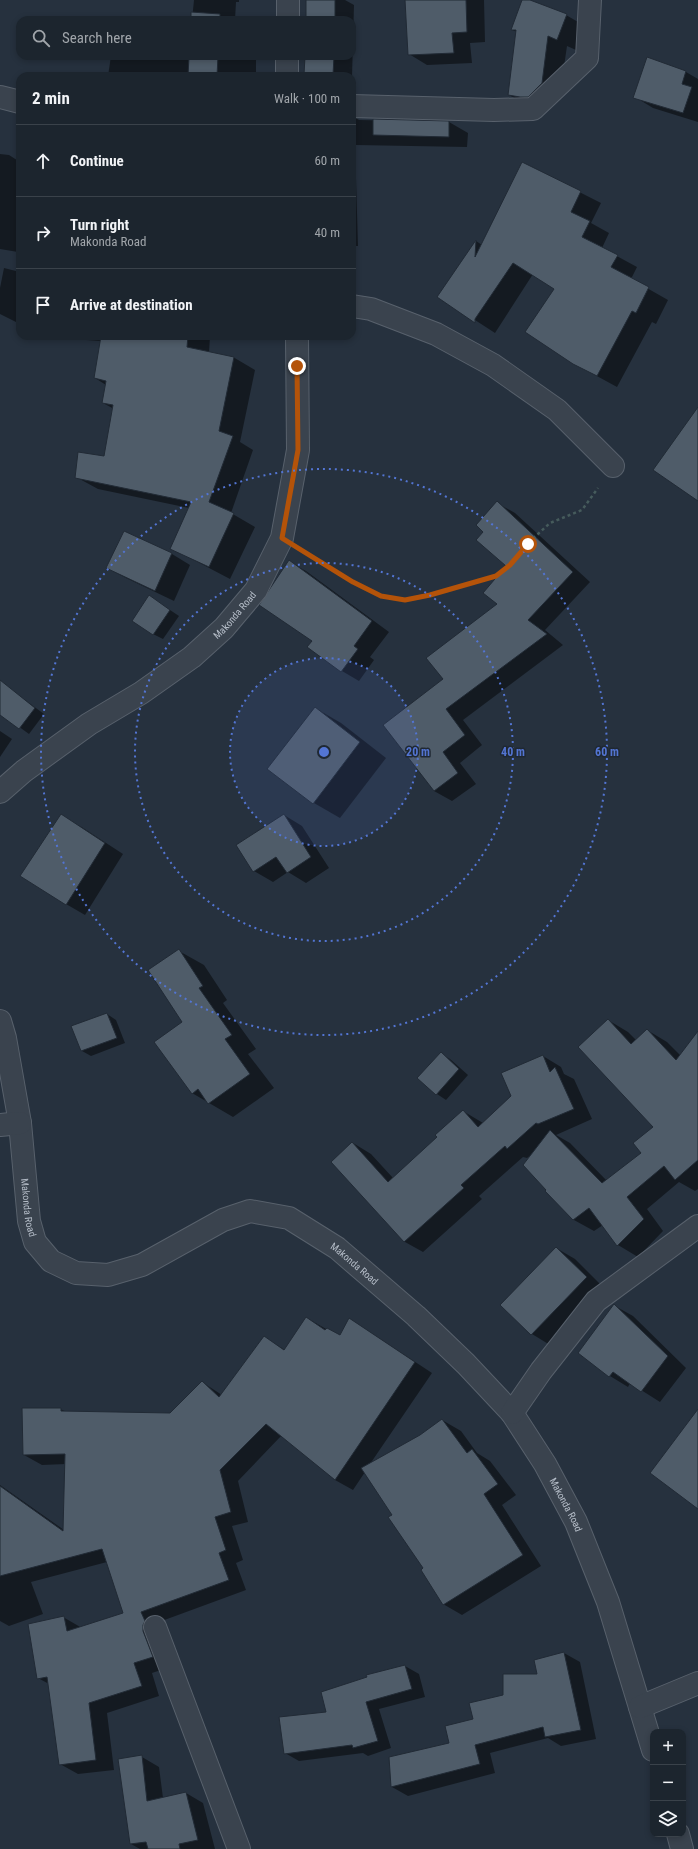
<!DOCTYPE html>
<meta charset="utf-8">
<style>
body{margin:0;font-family:"Roboto Condensed",sans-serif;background:#29313a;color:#f1f3f6}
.controls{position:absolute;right:12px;bottom:12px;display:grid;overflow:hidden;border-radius:8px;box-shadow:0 2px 6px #0003}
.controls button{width:36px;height:36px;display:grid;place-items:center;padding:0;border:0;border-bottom:1px solid #3a424a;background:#1c252e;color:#f1f3f6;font:20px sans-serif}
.stop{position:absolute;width:12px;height:12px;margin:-9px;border:3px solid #b45309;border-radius:50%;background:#fff}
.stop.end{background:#b45309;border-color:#fff;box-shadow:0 1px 4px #0008}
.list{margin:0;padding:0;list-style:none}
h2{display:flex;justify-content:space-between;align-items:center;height:52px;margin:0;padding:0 16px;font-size:17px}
h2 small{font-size:13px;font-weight:400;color:#a0a5aa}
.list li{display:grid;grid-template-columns:26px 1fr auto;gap:12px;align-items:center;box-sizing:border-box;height:72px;padding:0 16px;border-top:1px solid #3a424a}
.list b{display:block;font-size:15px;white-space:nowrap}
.list p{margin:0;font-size:13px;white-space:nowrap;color:#a0a5aa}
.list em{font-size:13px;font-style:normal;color:#a0a5aa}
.icon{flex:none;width:22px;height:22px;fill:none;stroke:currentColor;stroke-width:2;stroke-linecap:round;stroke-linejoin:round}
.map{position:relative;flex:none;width:698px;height:1849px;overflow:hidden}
.search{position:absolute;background:#1c252e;box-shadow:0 2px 6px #0003;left:16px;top:16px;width:340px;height:44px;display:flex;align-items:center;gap:10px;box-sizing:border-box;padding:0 14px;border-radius:12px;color:#a0a5aa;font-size:15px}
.panel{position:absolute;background:#1c252e;box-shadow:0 2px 6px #0003;left:16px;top:72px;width:340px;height:268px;border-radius:12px}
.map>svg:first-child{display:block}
.shadow{fill:#0007}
.building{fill:#4f5c69;stroke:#212a35}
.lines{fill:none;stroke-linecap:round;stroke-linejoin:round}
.street-casing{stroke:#58616c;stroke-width:24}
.path{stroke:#465b5c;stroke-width:2.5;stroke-dasharray:3 3;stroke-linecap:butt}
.street{stroke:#3a434e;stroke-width:22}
.route{stroke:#b45309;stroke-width:5}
.ring{fill:none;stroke:#5375d3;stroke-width:2;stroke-dasharray:2 4}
.labels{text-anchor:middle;stroke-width:3;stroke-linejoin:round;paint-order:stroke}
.street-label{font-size:10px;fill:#b6bec9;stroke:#1f2833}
.centre{fill:#5375d3;stroke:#1f2833;stroke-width:2}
.ring-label{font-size:12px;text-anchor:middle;font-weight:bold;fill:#5375d3;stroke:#1f2833;stroke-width:3;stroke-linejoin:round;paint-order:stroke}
</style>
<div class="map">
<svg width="698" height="1849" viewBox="0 0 698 1849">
<rect width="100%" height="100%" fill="#26313e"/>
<g class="shadow">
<polygon points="194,0 239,0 239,2 236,2 235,20 192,20"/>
<polygon points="307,0 345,0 354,5 352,77 309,76 305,74 306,56 352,56 352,20 307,20"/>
<polygon points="406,0 484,0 485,42 470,43 472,63 427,65 409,54"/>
<polygon points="523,0 566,15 585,26 576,50 567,46 560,94 527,105 509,95 517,32 512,30"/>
<polygon points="111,56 255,56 256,57 256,76 108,76"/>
<polygon points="686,72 698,79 698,122 653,108 635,97"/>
<polygon points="352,116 359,120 449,122 468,133 467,147 355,145 358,246 352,246"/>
<polygon points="0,154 9,155 20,162 20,241 18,252 0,249"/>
<polygon points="522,163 601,203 591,223 609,233 602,248 637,267 631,279 668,300 656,324 652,322 617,387 573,363 555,289 533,274 495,333 438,296 476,241 482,245"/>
<polygon points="4,268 20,272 20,324 0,314 0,288"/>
<polygon points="78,336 210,336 209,353 233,357 255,370 240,442 253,450 231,513 255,527 230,579 171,548 189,508 98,489 76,477 104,457 114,409 103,403 106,385 95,378 101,341 86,340"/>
<polygon points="497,503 515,513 590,582 545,630 563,645 463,720 482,745 460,763 476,784 452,801 434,791 444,680 499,604 507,566 485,532"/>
<polygon points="124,532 172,554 190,565 174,601 126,578 107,568"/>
<polygon points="289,562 306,571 389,632 370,657 374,660 359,681 342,671 308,647 313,640"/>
<polygon points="158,602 179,616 163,639 153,634"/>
<polygon points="6,686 44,714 29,734 0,713 0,694"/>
<polygon points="315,708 341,723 386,758 340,818 314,803"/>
<polygon points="0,731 12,739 0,757"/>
<polygon points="284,815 302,826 329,868 306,883 288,872 273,882 254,871"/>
<polygon points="80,826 123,854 85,915 66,904"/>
<polygon points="179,951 204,965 227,1000 223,1003 256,1049 248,1054 274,1088 233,1117 192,1093 183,1023"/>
<polygon points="107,1014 116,1020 125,1043 91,1056 82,1051"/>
<polygon points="608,1020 628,1032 636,1040 647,1030 667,1042 681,1056 698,1033 698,1189 695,1191 679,1182 647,1209 663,1231 638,1257 618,1245 603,1225 594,1231 574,1220 546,1191 548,1190 533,1153 527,1158 523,1157 479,1196 482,1199 423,1252 405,1242 332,1162 353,1143 371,1154 393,1178 438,1137 463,1111 483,1123 513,1096 543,1056 561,1067 564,1074 574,1079 592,1119 556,1135 570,1143 607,1181 643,1153 654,1127"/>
<polygon points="441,1054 450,1059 468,1075 446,1100 437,1094 419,1078"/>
<polygon points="556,1248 575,1259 605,1289 550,1345 532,1334"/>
<polygon points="615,1306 633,1316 686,1368 660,1402 630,1383 628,1387 610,1376"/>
<polygon points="307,1318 340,1337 350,1319 432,1373 370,1464 421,1436 442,1420 461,1431 477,1453 490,1461 516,1495 502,1505 541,1566 462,1615 443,1604 425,1568 393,1515 365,1472 353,1490 335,1480 282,1435 238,1481 248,1522 232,1526 243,1560 236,1563 246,1590 159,1622 170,1667 152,1673 159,1696 107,1713 114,1770 78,1774 60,1764 49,1684 38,1678 63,1617 82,1628 125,1614 107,1562 31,1582 43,1614 9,1626 0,1621 0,1485 64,1530 66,1464 42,1465 24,1455 60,1409 67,1412 171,1414 202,1382 222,1395 264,1337 285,1350"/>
<polygon points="564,1653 580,1662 596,1739 561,1746 548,1738 490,1753 495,1773 408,1796 392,1787 390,1758 450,1744 474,1720 504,1695 539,1675"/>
<polygon points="405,1666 419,1674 425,1697 379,1709 391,1748 368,1756 363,1753 299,1761 285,1753"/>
<polygon points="142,1757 159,1767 163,1798 186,1793 203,1803 215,1849 140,1849 131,1844"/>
</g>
<g class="building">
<rect x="306" y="0" width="29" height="20"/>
<polygon points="405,0 466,0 467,32 452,33 454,53 408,55"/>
<polygon points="522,0 530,0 567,14 557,40 548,36 542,83 528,97 520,97 508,95 516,30 511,30"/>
<polygon points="191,12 220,14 220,20 191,20"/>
<polygon points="189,56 218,56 217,76 188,76"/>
<polygon points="305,56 334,56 333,75 304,75"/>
<polygon points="647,57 686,71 682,84 692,87 683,113 633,98"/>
<polygon points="373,119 449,121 449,137 373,135"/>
<polygon points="522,162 581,191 571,212 590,221 582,237 618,255 611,267 649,287 636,313 632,311 597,376 573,364 525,332 554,289 513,263 475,319 475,323 437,297 476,240 475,257"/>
<polygon points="101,336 188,336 187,347 234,357 219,431 233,436 209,502 234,513 209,567 170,549 191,502 75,478 78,452 104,456 113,405 102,403 106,381 94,378"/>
<polygon points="698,407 698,501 653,470"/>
<polygon points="497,501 573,572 528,620 547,634 446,709 465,735 443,752 458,773 434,791 383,725 443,679 426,658 497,604 483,593 506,566 476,540 483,532 476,525"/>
<polygon points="124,531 172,553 155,591 106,568"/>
<polygon points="289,560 372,621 354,646 358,649 341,672 307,647 312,641 259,605"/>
<polygon points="149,595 170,610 153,635 132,621"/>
<polygon points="0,680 35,708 19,729 0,715"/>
<polygon points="315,707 360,742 313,804 267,769"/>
<polygon points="61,814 105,843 66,905 20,876"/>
<polygon points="284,814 311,857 287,873 276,857 253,872 236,845"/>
<polygon points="179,949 203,986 199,988 232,1035 225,1039 250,1074 208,1104 198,1089 192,1094 154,1042 182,1022 148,970"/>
<polygon points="107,1013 117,1038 81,1051 71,1026"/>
<polygon points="608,1019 631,1044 647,1029 676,1060 698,1031 698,1160 675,1180 664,1166 627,1197 644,1219 617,1246 589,1208 573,1220 545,1191 546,1190 523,1165 550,1130 602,1183 641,1153 633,1143 653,1127 578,1047"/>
<polygon points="441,1052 459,1069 436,1095 417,1078"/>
<polygon points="543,1055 550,1072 555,1067 574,1109 538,1124 536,1123 507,1149 505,1146 461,1185 464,1188 404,1242 331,1162 352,1142 388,1182 437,1137 435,1135 463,1110 478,1127 511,1096 501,1073"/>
<polygon points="556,1247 587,1277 531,1335 500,1305"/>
<polygon points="614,1304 668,1356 641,1392 613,1372 609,1377 578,1353"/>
<polygon points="306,1317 325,1330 327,1328 340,1335 349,1318 415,1362 335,1480 266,1424 220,1470 231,1512 215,1517 226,1550 219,1553 229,1580 141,1612 145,1621 143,1625 143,1631 153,1657 134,1663 142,1686 89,1703 96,1760 59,1765 47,1677 37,1679 28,1624 64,1616 67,1631 123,1613 102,1549 0,1576 0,1486 63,1531 65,1454 23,1455 22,1408 61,1408 61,1411 170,1413 202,1381 219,1397 264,1336 284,1350"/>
<polygon points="698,1409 698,1509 650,1473"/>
<polygon points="442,1419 467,1453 472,1449 498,1484 484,1494 523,1555 443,1605 421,1570 423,1568 388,1517 392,1515 361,1468 420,1435"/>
<polygon points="564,1652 581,1730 545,1737 543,1727 475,1745 480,1764 391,1787 389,1757 449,1743 445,1726 473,1719 469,1703 503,1695 503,1674 537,1674 534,1660"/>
<polygon points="405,1665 412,1689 366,1702 378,1741 353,1748 352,1745 284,1754 279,1717 326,1712 321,1692 367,1677 366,1675"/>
<polygon points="142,1755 147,1801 186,1792 198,1840 179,1844 180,1849 148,1849 146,1842 130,1844 118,1759"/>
</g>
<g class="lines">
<g class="street-casing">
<g id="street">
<polyline points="288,20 288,0"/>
<polyline points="287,76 287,56"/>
<polyline points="0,97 20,102"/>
<polyline points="352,106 494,110 533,109 587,58 590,0"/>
<polyline points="352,306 371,309 436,334 493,365 557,410 613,466"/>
<path id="s1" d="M0 792 24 771 89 724 141 693 192 657 224 628 256 590 282 538 298 450 297 336"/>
<path id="s2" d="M0 1021 5 1038 20 1123 29 1221 35 1242 51 1261 76 1273 108 1275 142 1265 223 1220 250 1211 289 1218 337 1248 416 1316 466 1364 512 1413 545 1464 576 1522 608 1602 653 1750"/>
<polyline points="0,1125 20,1123"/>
<polyline points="512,1413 541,1371 596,1301 698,1226"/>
<polyline points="155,1627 239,1849"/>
<polyline points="640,1707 698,1683"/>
<polyline points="678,1834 682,1849"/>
</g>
</g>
<polyline class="path" points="306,553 353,582 381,596 405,600 430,595 496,576 510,565 527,544 550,523 582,510 598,488"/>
<use href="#street" class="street"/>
</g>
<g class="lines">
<polyline class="route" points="297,366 298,450 282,538 353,582 381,596 405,600 430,595 496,576 510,565 528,544"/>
</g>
<circle cx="324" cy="752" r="94" fill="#5375d3" fill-opacity=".12"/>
<g class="ring">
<circle cx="324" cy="752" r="94"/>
<circle cx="324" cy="752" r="189"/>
<circle cx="324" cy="752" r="283"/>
</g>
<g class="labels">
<g class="street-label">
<text dy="4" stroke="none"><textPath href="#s1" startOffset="295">Makonda Road</textPath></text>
<text dy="4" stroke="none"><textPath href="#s2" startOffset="189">Makonda Road</textPath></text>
<text dy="4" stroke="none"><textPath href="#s2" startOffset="585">Makonda Road</textPath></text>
<text dy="4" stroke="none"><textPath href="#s2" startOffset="909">Makonda Road</textPath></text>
</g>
</g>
<circle cx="324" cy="752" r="6" class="centre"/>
<g class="ring-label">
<text x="418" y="756">20 m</text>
<text x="513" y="756">40 m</text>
<text x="607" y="756">60 m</text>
</g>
</svg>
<div class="controls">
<button>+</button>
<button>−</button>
<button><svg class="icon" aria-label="layers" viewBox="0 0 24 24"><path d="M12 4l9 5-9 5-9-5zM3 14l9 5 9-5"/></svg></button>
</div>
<div class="stop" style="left:528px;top:544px"></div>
<div class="stop end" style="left:297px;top:366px"></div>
<div class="search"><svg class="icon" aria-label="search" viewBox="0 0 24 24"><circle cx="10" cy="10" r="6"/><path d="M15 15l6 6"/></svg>Search here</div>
<section class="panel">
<h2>2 min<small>Walk · 100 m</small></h2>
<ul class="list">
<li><svg class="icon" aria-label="ahead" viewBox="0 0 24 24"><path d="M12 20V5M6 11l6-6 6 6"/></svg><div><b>Continue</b></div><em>60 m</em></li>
<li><svg class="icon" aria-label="right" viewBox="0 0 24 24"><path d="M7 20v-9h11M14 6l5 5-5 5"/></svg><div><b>Turn right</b><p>Makonda Road</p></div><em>40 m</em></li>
<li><svg class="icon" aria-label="arrive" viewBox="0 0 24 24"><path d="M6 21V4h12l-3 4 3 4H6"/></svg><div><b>Arrive at destination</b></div></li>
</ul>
</section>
</div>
